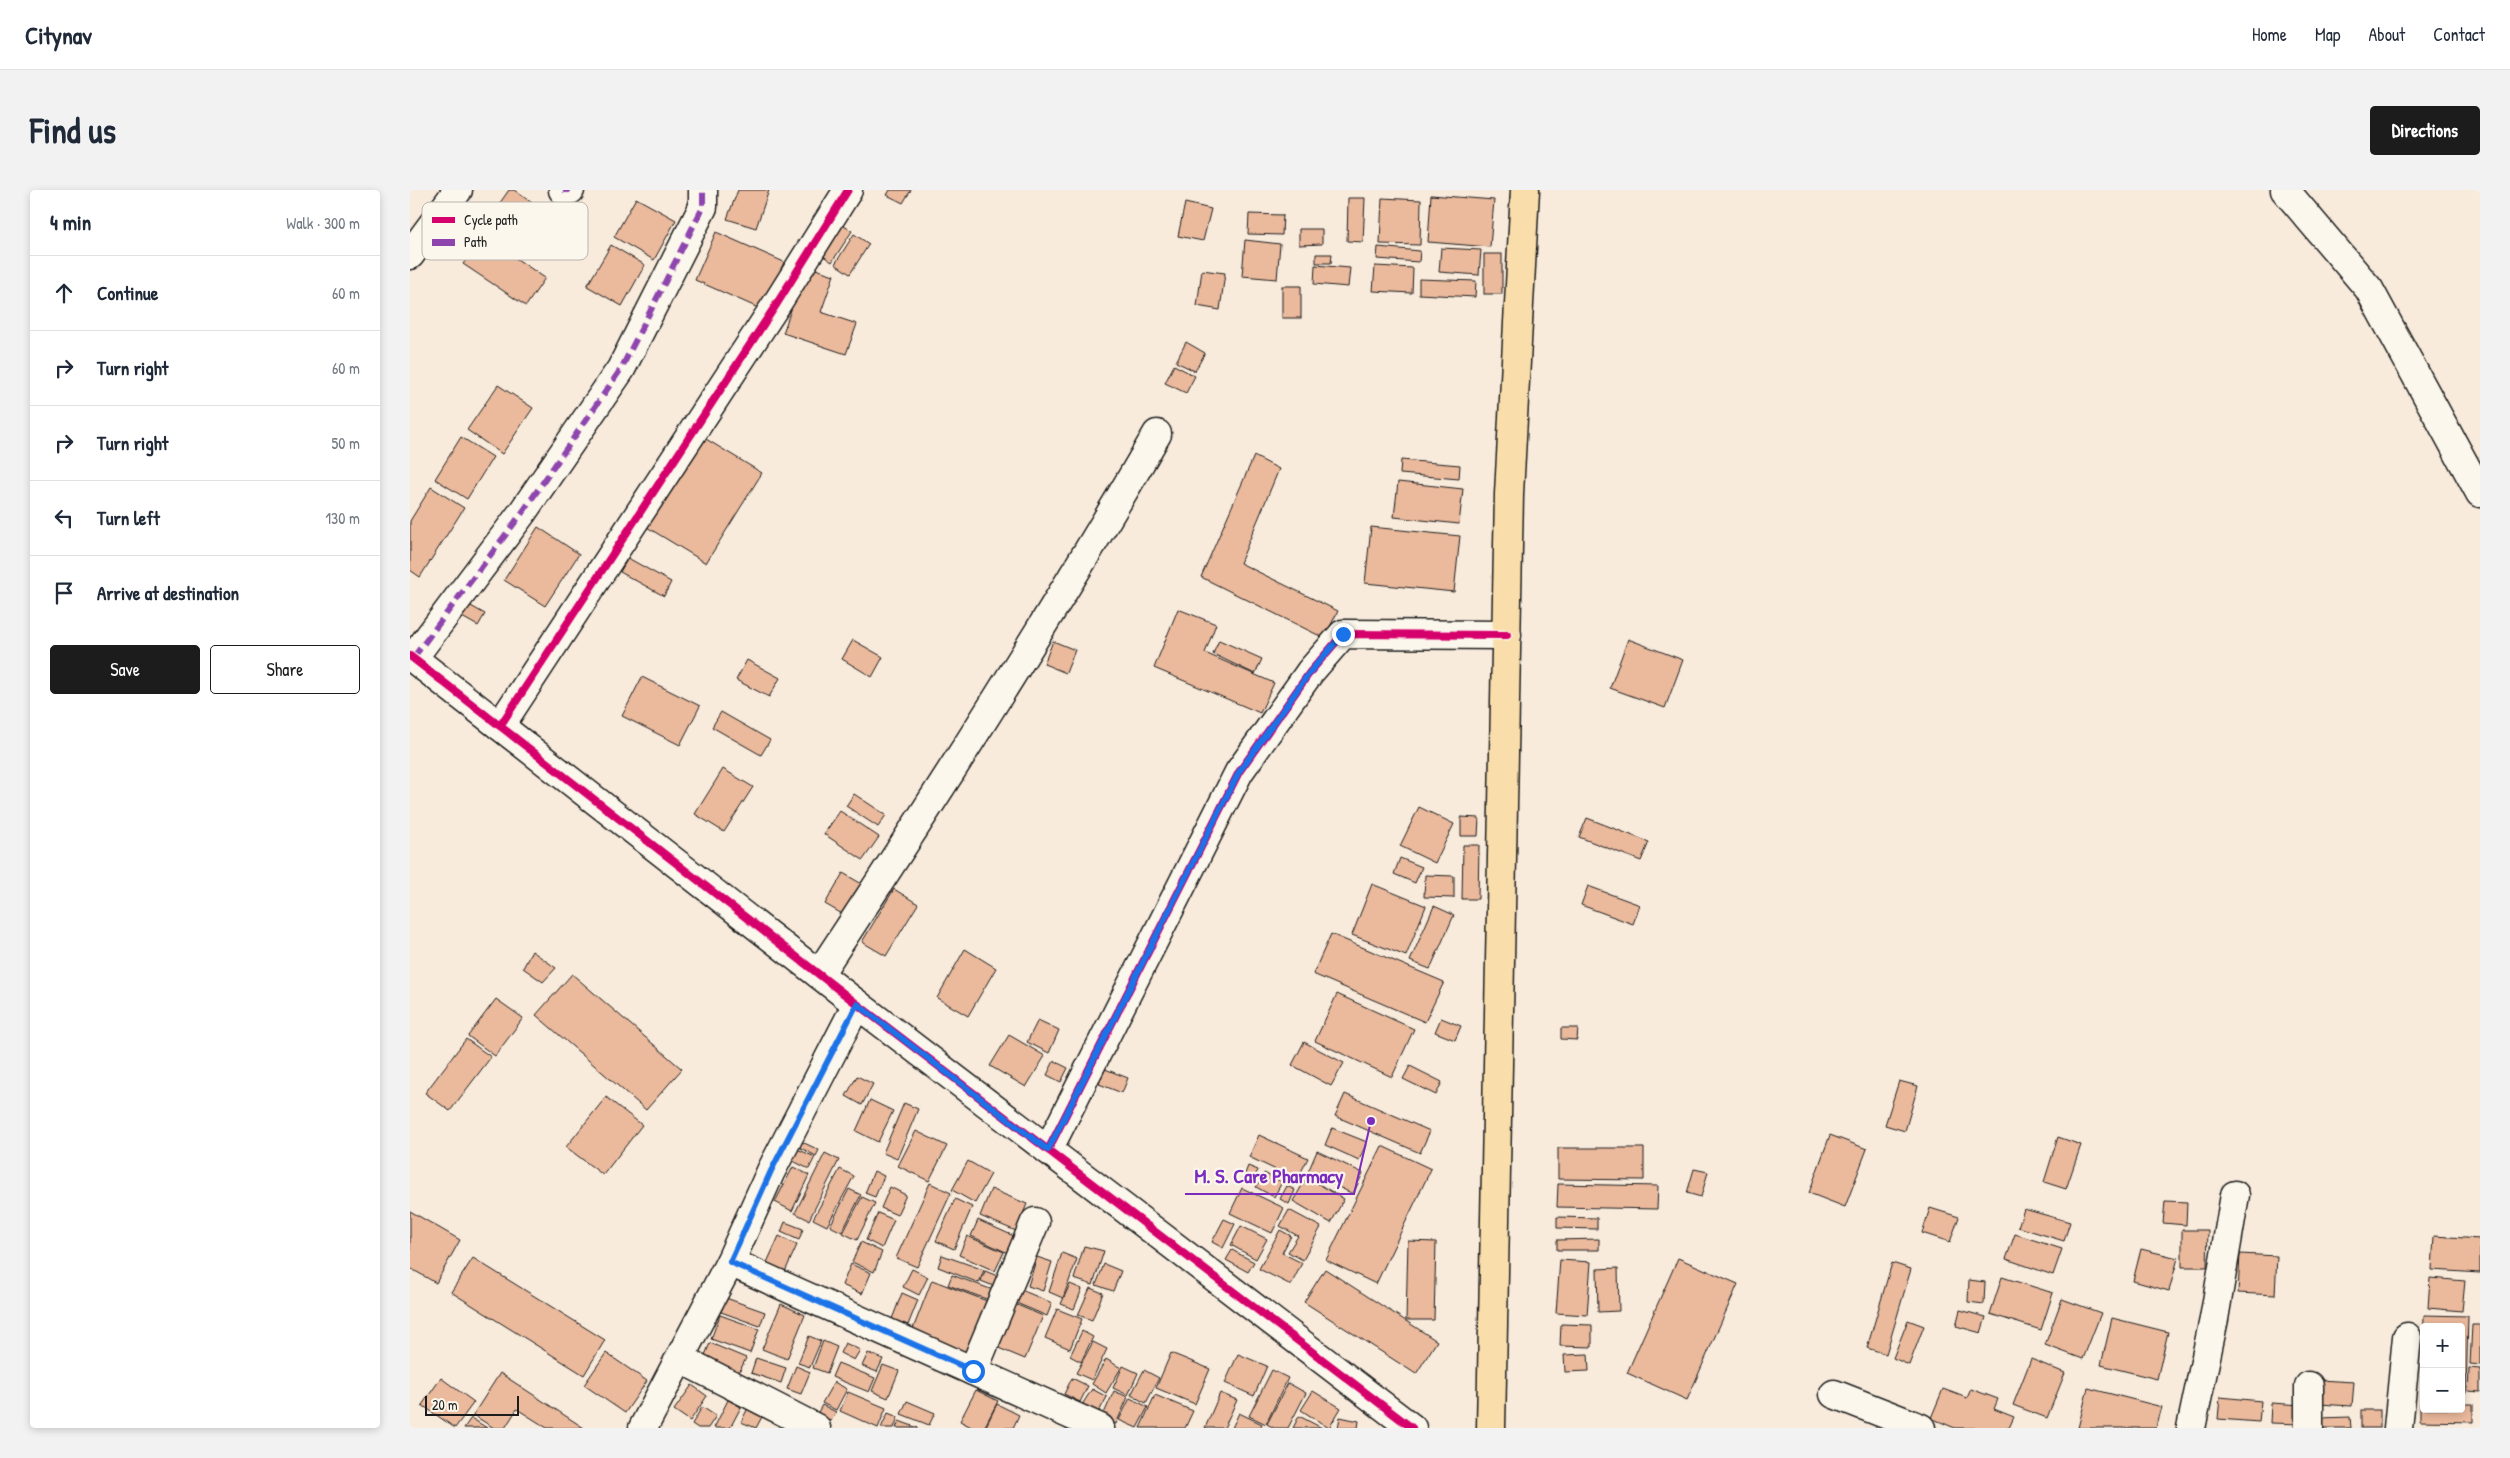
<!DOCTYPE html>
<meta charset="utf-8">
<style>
body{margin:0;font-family:"Patrick Hand",sans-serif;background:#f2f2f3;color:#1f2937}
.controls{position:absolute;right:15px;bottom:15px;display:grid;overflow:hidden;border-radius:5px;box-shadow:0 2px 8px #0003}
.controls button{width:45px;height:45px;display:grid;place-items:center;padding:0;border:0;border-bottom:1px solid #e0e1e3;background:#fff;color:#1f2937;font:25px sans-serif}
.scale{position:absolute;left:15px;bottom:12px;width:94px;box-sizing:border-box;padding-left:5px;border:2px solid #1c1c1c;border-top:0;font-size:14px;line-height:18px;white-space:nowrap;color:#1c1c1c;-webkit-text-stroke:4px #fbf7ec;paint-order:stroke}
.stop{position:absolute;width:15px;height:15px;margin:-11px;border:4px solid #1a73e8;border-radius:50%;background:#fff}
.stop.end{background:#1a73e8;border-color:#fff;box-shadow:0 1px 5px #0008}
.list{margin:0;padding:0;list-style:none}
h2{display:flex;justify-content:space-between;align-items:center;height:65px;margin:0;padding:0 20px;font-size:21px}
h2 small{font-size:16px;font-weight:400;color:#747a83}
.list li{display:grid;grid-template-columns:32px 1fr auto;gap:15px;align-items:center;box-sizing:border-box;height:75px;padding:0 20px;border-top:1px solid #e0e1e3}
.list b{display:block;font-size:19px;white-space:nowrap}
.list em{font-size:16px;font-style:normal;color:#747a83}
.actions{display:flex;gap:10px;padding:15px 20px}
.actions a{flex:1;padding:11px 0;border:1px solid #1c1c1c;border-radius:5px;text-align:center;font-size:18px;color:#1c1c1c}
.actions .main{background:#1c1c1c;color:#fff}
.icon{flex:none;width:28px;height:28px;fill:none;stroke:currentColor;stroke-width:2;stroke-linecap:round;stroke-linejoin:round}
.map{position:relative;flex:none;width:2070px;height:1238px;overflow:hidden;border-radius:5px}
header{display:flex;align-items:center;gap:30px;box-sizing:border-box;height:70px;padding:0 25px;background:#fff;border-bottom:1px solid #e0e1e3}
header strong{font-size:24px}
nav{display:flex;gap:28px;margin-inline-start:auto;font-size:18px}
.intro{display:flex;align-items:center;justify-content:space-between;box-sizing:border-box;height:120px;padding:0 30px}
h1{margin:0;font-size:35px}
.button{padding:12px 22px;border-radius:5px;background:#1c1c1c;color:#fff;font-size:18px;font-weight:700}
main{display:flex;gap:30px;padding:0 30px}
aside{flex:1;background:#fff;border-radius:5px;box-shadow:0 2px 8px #0003}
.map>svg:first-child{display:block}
.building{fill:#ebb99c;stroke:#1c1c1c}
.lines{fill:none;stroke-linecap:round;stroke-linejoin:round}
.minor-casing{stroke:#1c1c1c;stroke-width:31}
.major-casing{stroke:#1c1c1c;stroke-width:31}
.minor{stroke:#fbf7ec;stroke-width:28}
.major{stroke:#f9deab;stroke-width:28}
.quiet{stroke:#8e44ad;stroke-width:6;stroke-dasharray:12 6;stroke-linecap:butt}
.cycleway-casing{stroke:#fbf7ec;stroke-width:11}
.cycleway{stroke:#d6006c;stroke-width:8}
.route{stroke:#1a73e8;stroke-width:6}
.key{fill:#fbf7ec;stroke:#b8b5ae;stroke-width:1}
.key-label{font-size:14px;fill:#1c1c1c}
.leader{fill:none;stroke:#7b2cbf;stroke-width:2}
.callout-dot{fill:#7b2cbf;stroke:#fbf7ec;stroke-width:2}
.callout-label{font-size:20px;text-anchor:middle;font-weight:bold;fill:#7b2cbf;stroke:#fbf7ec;stroke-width:4.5;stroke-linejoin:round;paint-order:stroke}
</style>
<header>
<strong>Citynav</strong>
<nav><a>Home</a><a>Map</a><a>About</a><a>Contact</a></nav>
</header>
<div class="intro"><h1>Find us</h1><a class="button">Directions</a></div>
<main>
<aside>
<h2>4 min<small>Walk · 300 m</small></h2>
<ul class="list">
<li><svg class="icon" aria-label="ahead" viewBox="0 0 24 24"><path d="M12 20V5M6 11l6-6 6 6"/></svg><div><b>Continue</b></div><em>60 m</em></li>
<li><svg class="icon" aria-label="right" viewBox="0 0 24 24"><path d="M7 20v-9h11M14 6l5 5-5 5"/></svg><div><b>Turn right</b></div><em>60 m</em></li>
<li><svg class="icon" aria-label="right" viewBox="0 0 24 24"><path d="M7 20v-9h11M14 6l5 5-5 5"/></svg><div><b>Turn right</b></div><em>50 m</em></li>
<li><svg class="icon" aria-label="left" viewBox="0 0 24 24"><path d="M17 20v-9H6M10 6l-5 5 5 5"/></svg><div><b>Turn left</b></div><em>130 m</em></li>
<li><svg class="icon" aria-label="arrive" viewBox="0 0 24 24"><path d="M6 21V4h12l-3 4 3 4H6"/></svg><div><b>Arrive at destination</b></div></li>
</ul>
<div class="actions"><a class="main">Save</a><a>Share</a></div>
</aside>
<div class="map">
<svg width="2070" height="1238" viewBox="0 0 2070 1238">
<rect width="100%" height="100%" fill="#f8ebdc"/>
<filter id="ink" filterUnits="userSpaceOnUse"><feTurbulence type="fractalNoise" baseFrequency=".02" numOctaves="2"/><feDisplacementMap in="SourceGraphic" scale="10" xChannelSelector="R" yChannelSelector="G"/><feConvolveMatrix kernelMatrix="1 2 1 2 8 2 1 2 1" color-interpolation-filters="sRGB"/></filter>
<g filter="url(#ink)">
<g class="building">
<polygon points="99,0 104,0 161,41 142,67 82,24"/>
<polygon points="328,0 359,0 346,38 317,29"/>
<polygon points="480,0 501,0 493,13 477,5"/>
<polygon points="1021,5 1084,10 1080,57 1018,52"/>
<polygon points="226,8 266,30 244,70 204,47"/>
<polygon points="938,8 955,8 953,52 937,51"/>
<polygon points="972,8 1011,10 1010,55 970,54"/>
<polygon points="775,13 801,19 793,51 768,46"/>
<polygon points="839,24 873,25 872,45 838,44"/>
<polygon points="426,31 442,41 422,72 406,61"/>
<polygon points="889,39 912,39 912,54 889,55"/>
<polygon points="306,42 374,72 353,120 285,90"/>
<polygon points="444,44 459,54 440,84 425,74"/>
<polygon points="73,46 135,88 116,116 53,74"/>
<polygon points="835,50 870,54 867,89 832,86"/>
<polygon points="201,55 235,75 212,116 177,96"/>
<polygon points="968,57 1010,61 1009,72 967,69"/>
<polygon points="1031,58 1071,60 1069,85 1029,82"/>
<polygon points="906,64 922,64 921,73 906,73"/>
<rect x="1074" y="64" width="18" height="40"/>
<polygon points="905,75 940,78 938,97 904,94"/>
<polygon points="396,76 424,85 411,122 447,134 436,164 373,143"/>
<polygon points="965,76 1003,78 1002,103 963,101"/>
<polygon points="792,80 815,83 810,120 787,116"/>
<polygon points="1009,89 1066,91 1065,107 1009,104"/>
<rect x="872" y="96" width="19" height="32"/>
<polygon points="776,152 795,163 785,181 766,172"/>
<polygon points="764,175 785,186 776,203 755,193"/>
<polygon points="88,195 123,218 92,264 57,240"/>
<polygon points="291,246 352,283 296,373 235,336"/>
<polygon points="51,247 83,267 57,309 25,289"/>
<polygon points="844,266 869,279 830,373 928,421 914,448 791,387"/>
<polygon points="991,270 1050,275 1049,289 990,284"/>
<polygon points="988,292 1053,299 1049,334 984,327"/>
<polygon points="21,297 54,318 10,387 0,380 0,331"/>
<polygon points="128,337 169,364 135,416 94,390"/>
<polygon points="961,337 1050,346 1044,402 955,393"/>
<polygon points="218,368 261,392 254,406 210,382"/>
<polygon points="59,415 75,424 68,436 52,427"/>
<polygon points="768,419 806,434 795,463 864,493 850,523 744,478"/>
<polygon points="1218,449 1273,470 1255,518 1200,498"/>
<polygon points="443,450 473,467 462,487 432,469"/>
<polygon points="809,450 852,469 845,484 803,464"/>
<polygon points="643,451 665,460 656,483 634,474"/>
<polygon points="337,470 370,488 359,507 326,490"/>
<polygon points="232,487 290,516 270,555 212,526"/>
<polygon points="311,522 360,550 351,565 302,537"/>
<polygon points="313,579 343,597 314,642 285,624"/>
<polygon points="444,604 476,625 468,637 436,616"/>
<polygon points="1009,617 1044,634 1025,673 990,656"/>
<polygon points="430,621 469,647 453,670 414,644"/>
<polygon points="1051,627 1069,628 1068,646 1051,646"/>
<polygon points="1177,628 1239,652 1231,671 1169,647"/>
<polygon points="1053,655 1069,655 1068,709 1052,709"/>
<polygon points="990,668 1012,677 1005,693 984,684"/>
<polygon points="433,683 452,694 434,725 415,714"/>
<polygon points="1015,685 1044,686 1044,708 1014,707"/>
<polygon points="962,694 1016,716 996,766 942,745"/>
<polygon points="1178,696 1230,715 1223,734 1171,715"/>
<polygon points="484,699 508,714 476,766 452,752"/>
<polygon points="1024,716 1044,725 1020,779 1000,771"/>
<polygon points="921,744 1034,792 1015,832 903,784"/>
<polygon points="555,759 586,778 558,826 527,808"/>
<polygon points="122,761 146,778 133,792 113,778"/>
<polygon points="162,784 272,879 236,920 126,825"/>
<polygon points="927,804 1004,839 982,887 905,851"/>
<polygon points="86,809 113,828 85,866 58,846"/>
<polygon points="1031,828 1051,836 1045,850 1025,842"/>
<polygon points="628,830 649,840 639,863 617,852"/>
<polygon points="1151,838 1168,838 1167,850 1151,849"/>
<polygon points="599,845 635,866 616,897 580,876"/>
<polygon points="56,849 81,867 40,921 15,903"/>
<polygon points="894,852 934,873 921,896 882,875"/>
<polygon points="644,871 658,878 651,892 637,885"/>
<polygon points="1000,876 1032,892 1026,905 993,889"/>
<polygon points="695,879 718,888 712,903 689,894"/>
<polygon points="447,886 463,894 452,915 436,906"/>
<polygon points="1489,891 1508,896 1495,941 1475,935"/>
<polygon points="935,904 1020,941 1010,963 925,926"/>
<polygon points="196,907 232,935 193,985 156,957"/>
<polygon points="460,910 483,921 468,952 446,941"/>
<polygon points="494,913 508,919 487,969 473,963"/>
<polygon points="922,938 957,952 949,970 915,955"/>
<polygon points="506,941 537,956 519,991 488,976"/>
<polygon points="849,945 898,968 887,990 839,967"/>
<polygon points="1420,945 1457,959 1435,1017 1399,1003"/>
<polygon points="1648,947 1671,955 1656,999 1634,992"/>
<polygon points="390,951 409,960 406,966 387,956"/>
<polygon points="972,956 1021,979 966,1094 916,1070"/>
<polygon points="385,958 405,967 399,979 379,969"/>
<polygon points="1148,958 1234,958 1234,990 1148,989"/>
<polygon points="907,961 953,983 943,1004 898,982"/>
<polygon points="415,963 429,970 399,1030 385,1023"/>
<polygon points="558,971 581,984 565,1013 542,1000"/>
<polygon points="838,976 848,980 842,993 833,989"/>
<polygon points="383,977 399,985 382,1021 365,1012"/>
<polygon points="430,979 444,986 417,1036 403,1029"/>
<polygon points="1284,979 1298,982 1291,1007 1277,1003"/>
<polygon points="464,981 474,986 465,1007 455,1003"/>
<polygon points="854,983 872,992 864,1007 846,997"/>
<polygon points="897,987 934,1009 921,1033 883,1011"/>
<polygon points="520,993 541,1003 507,1077 486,1068"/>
<polygon points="1148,994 1248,996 1247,1019 1147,1017"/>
<polygon points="877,996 885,1000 879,1014 870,1009"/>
<polygon points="480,997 496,1005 487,1025 471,1018"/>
<polygon points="832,998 874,1018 862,1043 820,1023"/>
<polygon points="439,999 451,1005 432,1042 420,1036"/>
<polygon points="581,999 617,1014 606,1041 570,1026"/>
<polygon points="452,1007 465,1013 447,1050 433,1043"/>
<polygon points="545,1009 562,1017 544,1059 526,1051"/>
<polygon points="1755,1011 1777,1012 1776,1035 1753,1033"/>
<polygon points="1520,1018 1549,1027 1540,1052 1512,1043"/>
<polygon points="1614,1019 1660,1032 1654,1051 1608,1037"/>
<polygon points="879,1020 911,1037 893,1070 878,1062 888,1046 870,1036"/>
<polygon points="0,1021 50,1050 26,1093 0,1078"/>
<polygon points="468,1023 484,1030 472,1058 456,1050"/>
<polygon points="1147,1027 1187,1028 1187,1039 1147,1038"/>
<polygon points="814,1029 825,1034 813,1058 802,1052"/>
<polygon points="568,1030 606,1047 598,1063 561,1046"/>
<polygon points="375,1032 393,1039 389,1050 371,1042"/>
<polygon points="831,1036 857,1049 846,1069 821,1055"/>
<polygon points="870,1040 881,1046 872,1063 892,1073 881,1095 849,1079"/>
<polygon points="1772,1040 1798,1040 1797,1077 1772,1077"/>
<polygon points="1605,1044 1652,1059 1643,1085 1596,1069"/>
<polygon points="369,1046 387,1055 373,1086 355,1077"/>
<polygon points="557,1046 594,1062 585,1081 549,1065"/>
<polygon points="2024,1046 2070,1049 2070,1083 2022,1080"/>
<polygon points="1189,1049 1189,1060 1147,1060 1147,1050"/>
<polygon points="998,1051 1026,1052 1024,1130 996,1130"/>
<polygon points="451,1052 472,1062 464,1082 442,1072"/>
<polygon points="674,1056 694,1061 683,1095 664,1089"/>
<polygon points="1731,1059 1768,1068 1759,1101 1723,1091"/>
<polygon points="822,1060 844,1072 838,1082 816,1070"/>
<polygon points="652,1063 667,1069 653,1108 639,1102"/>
<polygon points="1830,1064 1867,1066 1865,1105 1828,1103"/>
<polygon points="532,1065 574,1080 569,1093 528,1077"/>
<polygon points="627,1067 642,1072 633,1101 618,1096"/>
<polygon points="63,1068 195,1150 174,1185 41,1102"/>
<polygon points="1268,1068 1328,1094 1277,1210 1217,1183"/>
<polygon points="1150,1070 1181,1072 1177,1125 1146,1123"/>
<polygon points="1482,1073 1501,1079 1476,1164 1457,1158"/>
<polygon points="441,1074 461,1083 452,1104 432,1095"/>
<polygon points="694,1074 711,1081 703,1101 686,1095"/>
<polygon points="1208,1078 1209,1121 1188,1122 1187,1079"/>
<polygon points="502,1079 518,1087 509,1105 493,1097"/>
<polygon points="915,1079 1027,1151 1006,1184 894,1112"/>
<polygon points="575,1081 590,1087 586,1097 571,1091"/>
<polygon points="542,1085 583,1100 579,1110 538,1095"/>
<polygon points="1592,1087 1643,1103 1631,1140 1580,1124"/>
<polygon points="2020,1088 2055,1091 2052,1121 2018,1118"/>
<polygon points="522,1090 577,1111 557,1165 501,1144"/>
<polygon points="1559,1090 1575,1092 1574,1114 1558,1112"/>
<polygon points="660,1094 672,1099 664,1119 651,1114"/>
<polygon points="680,1098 693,1103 682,1130 668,1125"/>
<polygon points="609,1099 642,1113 637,1126 604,1112"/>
<polygon points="492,1103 508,1110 498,1135 482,1129"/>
<polygon points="316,1108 355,1122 350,1136 311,1122"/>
<polygon points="1652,1109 1691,1123 1673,1169 1635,1155"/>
<polygon points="371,1114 395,1125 377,1169 352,1159"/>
<polygon points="605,1114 633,1126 615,1169 586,1157"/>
<polygon points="647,1119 672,1129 660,1159 635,1148"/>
<polygon points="1550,1120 1576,1127 1571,1143 1546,1136"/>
<polygon points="310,1125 349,1139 340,1163 301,1149"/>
<polygon points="2014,1125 2058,1126 2056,1203 2051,1203 2051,1137 2014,1137 2014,1202 2012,1202"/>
<polygon points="1702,1128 1758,1142 1747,1189 1691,1175"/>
<polygon points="1498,1130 1514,1136 1499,1175 1483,1168"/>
<polygon points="1151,1134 1182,1135 1182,1157 1150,1156"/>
<polygon points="2062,1135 2070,1135 2070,1175 2060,1174"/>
<polygon points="672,1141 683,1147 671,1172 660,1166"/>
<polygon points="399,1146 411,1151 400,1177 388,1173"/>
<polygon points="413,1151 427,1157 417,1183 403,1178"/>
<polygon points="683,1152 697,1159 682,1190 666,1183"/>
<polygon points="300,1153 336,1168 328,1185 293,1170"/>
<polygon points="435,1153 450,1160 444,1170 430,1163"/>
<polygon points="196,1163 237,1191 215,1223 174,1195"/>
<polygon points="458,1163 473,1169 467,1182 452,1176"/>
<polygon points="761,1163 800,1179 785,1214 746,1198"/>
<polygon points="828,1164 857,1176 844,1206 815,1193"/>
<polygon points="1178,1164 1179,1181 1155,1182 1154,1165"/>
<polygon points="346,1168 376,1178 371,1193 341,1183"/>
<polygon points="696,1169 711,1178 696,1203 682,1194"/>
<polygon points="1621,1169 1655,1183 1637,1228 1603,1215"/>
<polygon points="428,1173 465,1188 459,1202 422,1187"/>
<polygon points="473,1175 489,1181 478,1208 462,1201"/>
<polygon points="386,1176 400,1182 391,1204 377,1199"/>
<polygon points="713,1176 728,1183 718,1205 703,1198"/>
<polygon points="2059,1178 2070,1179 2070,1202 2058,1201"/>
<polygon points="734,1180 749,1188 736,1213 721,1205"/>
<polygon points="862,1180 878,1188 856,1234 839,1226"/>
<polygon points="90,1183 174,1238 137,1238 107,1219 95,1238 84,1238 63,1225"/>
<polygon points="31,1188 64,1212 45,1238 12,1215"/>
<polygon points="662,1188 678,1196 670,1212 654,1204"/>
<polygon points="1909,1190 1944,1192 1942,1216 1908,1214"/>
<polygon points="424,1192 437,1199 426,1220 412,1213"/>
<polygon points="878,1193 896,1203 878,1238 864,1238 857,1234"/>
<polygon points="282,1195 297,1206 280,1231 264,1220"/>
<polygon points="1678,1198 1752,1217 1746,1238 1668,1238"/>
<polygon points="682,1199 697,1207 686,1227 670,1218"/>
<polygon points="1533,1199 1557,1208 1561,1199 1588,1209 1584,1219 1604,1227 1599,1238 1545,1238 1521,1228"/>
<polygon points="566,1200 588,1211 574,1238 563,1238 550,1231"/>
<polygon points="704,1201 718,1207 706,1234 692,1228"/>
<polygon points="903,1201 931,1218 919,1238 891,1220"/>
<polygon points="438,1202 476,1218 468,1238 430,1221"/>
<polygon points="810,1203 827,1210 814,1238 795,1238"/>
<polygon points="745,1205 783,1221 775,1238 730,1238"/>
<polygon points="1810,1207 1851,1211 1849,1232 1808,1229"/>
<polygon points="720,1208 738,1217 727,1238 709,1230"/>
<polygon points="318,1210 331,1217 320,1238 304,1238"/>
<polygon points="497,1211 525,1223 519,1235 491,1224"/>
<polygon points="1861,1213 1892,1215 1891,1234 1860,1233"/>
<polygon points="2010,1213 2014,1213 2014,1219 2051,1219 2051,1214 2063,1214 2063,1232 2010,1231"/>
<polygon points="587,1214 609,1225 603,1238 575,1238"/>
<polygon points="412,1215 426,1222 421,1231 407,1224"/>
<polygon points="339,1216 354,1223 346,1238 331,1232"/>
<polygon points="292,1217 306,1226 298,1238 288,1238 282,1234"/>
<rect x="1951" y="1220" width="19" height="18"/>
<polygon points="478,1223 488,1227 484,1238 471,1238"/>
<polygon points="829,1223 852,1234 850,1238 822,1238"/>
<polygon points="889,1226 912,1238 883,1238"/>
<polygon points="930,1227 949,1231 948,1238 928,1238"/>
<polygon points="1940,1227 1941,1238 1910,1238 1910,1228"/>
<polygon points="61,1228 77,1238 54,1238"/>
<polygon points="489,1231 508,1238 486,1238"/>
</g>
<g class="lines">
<g class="minor-casing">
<g id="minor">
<polyline points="153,0 160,0"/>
<polyline points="1875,0 1959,99 2070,303"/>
<polyline points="0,65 48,0"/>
<polyline points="0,466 447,814 1002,1238"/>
<polyline points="3,468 112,323 211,179 293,17 293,0"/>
<polyline points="90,536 366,115 438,0"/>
<path d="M409 784C526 607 641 428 747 244"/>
<polyline points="638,960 829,582 900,482 933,444 1097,445"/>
<polyline points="320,1072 690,1238"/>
<polyline points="271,1169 406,1238"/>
<polyline points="563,1181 625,1032"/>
<polyline points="1899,1196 1899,1238"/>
<polyline points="1424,1204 1511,1238"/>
<polyline points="233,1238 320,1072 361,981 447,814"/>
<polyline points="1781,1238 1804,1129 1825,1005"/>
<polyline points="1988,1238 1997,1147"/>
</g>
</g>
<g class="major-casing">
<polyline id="major" points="1081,1238 1099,304 1115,0"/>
</g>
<use href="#minor" class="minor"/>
<use href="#major" class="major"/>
<g class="quiet">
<polyline points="153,0 160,0"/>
<polyline points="3,468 112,323 211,179 293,17 293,0"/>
</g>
<g class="cycleway-casing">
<g id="cycleway">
<polyline points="0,466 447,814 1002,1238"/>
<polyline points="90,536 366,115 438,0"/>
<polyline points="638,960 829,582 900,482 933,444 1097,445"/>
</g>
</g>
<use href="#cycleway" class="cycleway"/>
</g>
</g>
<g class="lines" filter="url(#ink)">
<polyline class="route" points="563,1181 320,1072 361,981 447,814 638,960 829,582 900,482 933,444"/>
</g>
<rect x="12" y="12" width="166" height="58" rx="8" class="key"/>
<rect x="22" y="27" width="23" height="6" fill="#d6006c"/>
<rect x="22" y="49" width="23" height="7" fill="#8e44ad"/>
<g class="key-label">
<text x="54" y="35">Cycle path</text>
<text x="54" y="57">Path</text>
</g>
<path class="leader" d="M961 931L944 1004H775"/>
<circle class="callout-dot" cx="961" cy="931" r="5"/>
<g class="callout-label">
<text x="859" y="993">M. S. Care Pharmacy</text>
</g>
</svg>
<div class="controls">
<button>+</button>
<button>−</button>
</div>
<div class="scale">20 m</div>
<div class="stop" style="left:563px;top:1181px"></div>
<div class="stop end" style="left:933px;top:444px"></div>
</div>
</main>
